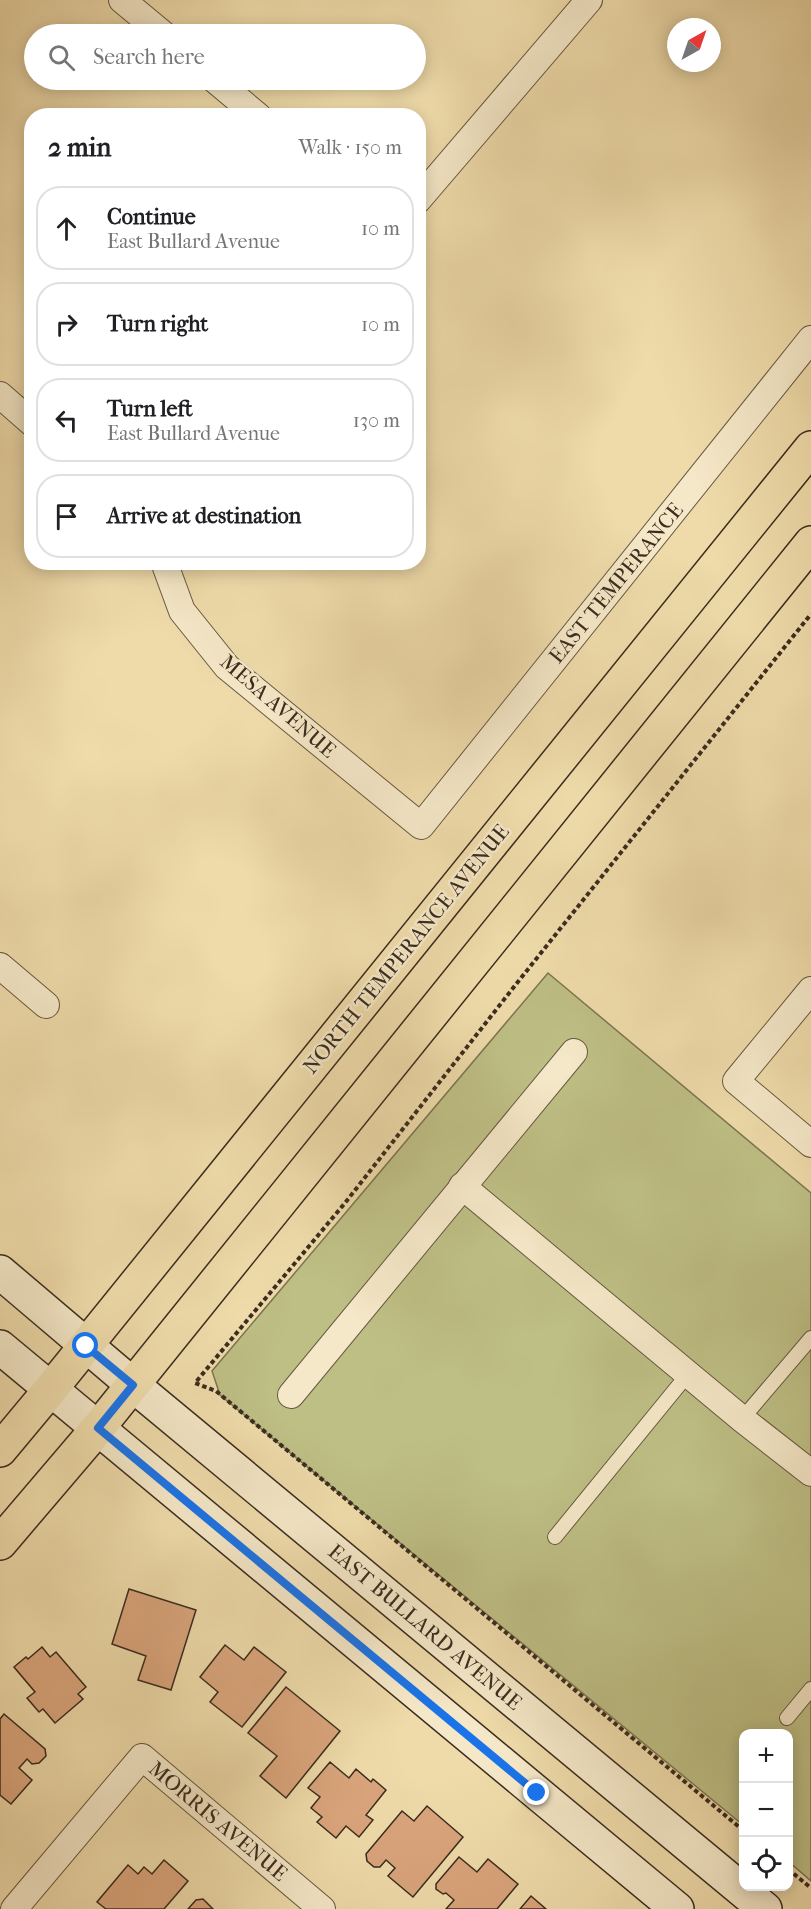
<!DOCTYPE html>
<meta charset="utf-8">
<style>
body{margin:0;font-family:"IM FELL French Canon",serif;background:#f6f6f6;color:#202124}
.controls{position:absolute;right:18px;bottom:18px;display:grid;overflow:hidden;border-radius:12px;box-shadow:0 3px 15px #0003}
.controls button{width:54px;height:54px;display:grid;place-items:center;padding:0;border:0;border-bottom:2px solid #e0e0e0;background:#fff;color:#202124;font:30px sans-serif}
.compass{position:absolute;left:667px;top:18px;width:54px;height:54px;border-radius:50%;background:#fff;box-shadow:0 3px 15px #0003;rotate:40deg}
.stop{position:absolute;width:18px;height:18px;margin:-14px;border:4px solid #1a73e8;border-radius:50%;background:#fff}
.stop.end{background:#1a73e8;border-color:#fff;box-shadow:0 2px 6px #0008}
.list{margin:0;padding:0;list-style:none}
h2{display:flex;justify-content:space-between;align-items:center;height:78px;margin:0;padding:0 24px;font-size:26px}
h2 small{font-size:20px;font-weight:400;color:#757577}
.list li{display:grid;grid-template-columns:39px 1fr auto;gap:18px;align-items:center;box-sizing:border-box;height:84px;margin:0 12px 12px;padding:0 12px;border:2px solid #e0e0e0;border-radius:24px}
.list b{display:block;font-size:22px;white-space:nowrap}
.list p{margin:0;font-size:20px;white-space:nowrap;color:#757577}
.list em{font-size:20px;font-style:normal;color:#757577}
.icon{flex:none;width:33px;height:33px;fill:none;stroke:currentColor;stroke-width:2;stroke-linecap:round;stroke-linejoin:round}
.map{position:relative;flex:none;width:811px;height:1909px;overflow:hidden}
.search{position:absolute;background:#fff;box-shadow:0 3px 15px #0003;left:24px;top:24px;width:402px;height:66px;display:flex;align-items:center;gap:15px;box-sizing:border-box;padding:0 21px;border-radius:33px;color:#757577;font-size:22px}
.panel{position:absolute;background:#fff;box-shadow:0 3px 15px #0003;left:24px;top:108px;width:402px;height:462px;border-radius:24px}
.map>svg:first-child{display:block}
.green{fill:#bebf85;stroke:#7c7652;stroke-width:1.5}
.building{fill:#daa57c;stroke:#3a2c1f;stroke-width:1.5}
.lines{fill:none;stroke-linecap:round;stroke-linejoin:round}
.service-casing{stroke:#675842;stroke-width:16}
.minor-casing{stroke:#675842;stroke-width:28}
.secondary-casing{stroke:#3a2c1f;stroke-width:36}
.primary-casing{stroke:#3a2c1f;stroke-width:36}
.path{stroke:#3a2c1f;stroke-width:4;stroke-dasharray:4.5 3;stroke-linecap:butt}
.service{stroke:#f5e8c8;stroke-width:14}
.minor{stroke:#f5e8c8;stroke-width:26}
.secondary{stroke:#f5e8c8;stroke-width:33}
.primary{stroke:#efdbaa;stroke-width:33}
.route{stroke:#1a73e8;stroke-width:8}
.labels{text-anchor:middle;stroke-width:5;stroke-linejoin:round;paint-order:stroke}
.street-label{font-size:21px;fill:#3a2c1f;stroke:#f5e8c8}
</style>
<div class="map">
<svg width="811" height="1909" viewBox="0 0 811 1909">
<rect width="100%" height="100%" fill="#efdbaa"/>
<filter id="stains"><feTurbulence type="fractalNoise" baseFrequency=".00333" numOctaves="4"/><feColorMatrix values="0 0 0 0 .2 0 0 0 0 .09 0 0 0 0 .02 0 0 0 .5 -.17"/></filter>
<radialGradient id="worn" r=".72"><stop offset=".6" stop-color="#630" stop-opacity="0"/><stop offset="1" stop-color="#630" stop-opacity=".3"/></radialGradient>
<polygon class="green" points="548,973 811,1193 811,1881 789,1862 788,1734 744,1734 743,1825 220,1395 212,1371"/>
<g class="building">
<polygon points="129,1589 196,1610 171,1690 138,1680 146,1656 112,1644"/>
<polygon points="225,1645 244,1660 254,1647 286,1672 242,1727 210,1702 218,1692 200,1677"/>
<polygon points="42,1647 50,1657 56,1652 86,1687 78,1694 83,1699 55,1723 43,1709 39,1712 27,1698 35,1692 14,1667 26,1657 28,1659"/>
<polygon points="286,1687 340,1731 286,1798 260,1776 277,1756 248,1733"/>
<polygon points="4,1714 45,1749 46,1756 39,1763 32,1764 27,1759 19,1768 32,1780 11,1804 0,1795 0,1719"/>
<polygon points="330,1762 349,1778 356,1769 371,1782 373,1779 386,1790 366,1815 373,1820 359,1837 346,1826 336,1838 317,1822 322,1817 311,1808 320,1797 308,1788"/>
<polygon points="427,1806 463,1837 413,1897 388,1876 395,1868 386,1860 380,1867 374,1867 367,1861 366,1854 402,1811 414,1821"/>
<polygon points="459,1857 477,1872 488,1859 518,1884 497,1909 446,1909 454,1900 446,1893 443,1894 436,1889 436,1884"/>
<polygon points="164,1860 188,1881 164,1909 106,1909 97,1902 128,1865 138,1874 144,1867 152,1874"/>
<polygon points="531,1896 546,1909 520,1909"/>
<polygon points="203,1899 213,1909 188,1909 196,1900"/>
</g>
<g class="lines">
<g class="service-casing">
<g id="service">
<polyline points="742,1419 811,1338"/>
<polyline points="555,1537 688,1374"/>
<polyline points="787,1718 811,1689"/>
</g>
</g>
<g class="minor-casing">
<g id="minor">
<polyline points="122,0 163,34"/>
<polyline points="215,80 258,116"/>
<polyline points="418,200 589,0"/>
<polyline points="0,395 32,423"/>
<polyline points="164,562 182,611 227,667 421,826 811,339"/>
<polyline points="0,966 46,1005"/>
<polyline points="811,990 736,1081 811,1144"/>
<polyline points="462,1186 742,1419 811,1473"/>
<polyline points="291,1395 574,1052"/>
<polyline points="14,1909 142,1757 322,1909"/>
</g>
</g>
<g class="secondary-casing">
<g id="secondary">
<polyline points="0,1272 133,1385 765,1909"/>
<polyline points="0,1347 677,1909"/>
</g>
</g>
<g class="primary-casing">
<g id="primary">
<polyline points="0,1450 50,1390 811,448"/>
<polyline points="0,1543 98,1428 811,543"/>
</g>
</g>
<g class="path">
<polyline points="744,1831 216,1391 195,1383 345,1203 517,983 811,614"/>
<polyline points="788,1869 811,1888"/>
</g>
<use href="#service" class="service"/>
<use href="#minor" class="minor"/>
<use href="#secondary" class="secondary"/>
<use href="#primary" class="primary"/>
</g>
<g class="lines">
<polyline class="route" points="86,1346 133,1385 98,1428 537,1793"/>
</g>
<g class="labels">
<g class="street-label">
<text transform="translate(616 583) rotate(-51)" y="7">EAST TEMPERANCE</text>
<text transform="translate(278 706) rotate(41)" y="7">MESA AVENUE</text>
<text transform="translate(406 949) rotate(-51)" y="7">NORTH TEMPERANCE AVENUE</text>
<text transform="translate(425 1627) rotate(40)" y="7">EAST BULLARD AVENUE</text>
<text transform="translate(218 1821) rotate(40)" y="7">MORRIS AVENUE</text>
</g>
</g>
<rect width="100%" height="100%" filter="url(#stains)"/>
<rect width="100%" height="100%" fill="url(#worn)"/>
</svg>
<div class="controls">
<button>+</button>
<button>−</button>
<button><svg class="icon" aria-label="locate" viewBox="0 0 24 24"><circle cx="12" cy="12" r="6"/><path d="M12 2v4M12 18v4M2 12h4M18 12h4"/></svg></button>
</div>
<svg class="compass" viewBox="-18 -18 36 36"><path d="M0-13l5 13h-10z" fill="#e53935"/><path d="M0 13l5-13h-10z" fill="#757577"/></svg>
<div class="stop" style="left:86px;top:1346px"></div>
<div class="stop end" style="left:537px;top:1793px"></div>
<div class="search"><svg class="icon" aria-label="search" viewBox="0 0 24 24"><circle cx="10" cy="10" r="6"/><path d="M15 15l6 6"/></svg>Search here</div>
<section class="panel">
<h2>2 min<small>Walk · 150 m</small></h2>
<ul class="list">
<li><svg class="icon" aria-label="ahead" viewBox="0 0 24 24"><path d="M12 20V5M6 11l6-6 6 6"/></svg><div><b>Continue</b><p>East Bullard Avenue</p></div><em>10 m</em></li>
<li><svg class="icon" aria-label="right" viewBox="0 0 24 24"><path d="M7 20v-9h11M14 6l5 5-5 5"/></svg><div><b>Turn right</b></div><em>10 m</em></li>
<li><svg class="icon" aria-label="left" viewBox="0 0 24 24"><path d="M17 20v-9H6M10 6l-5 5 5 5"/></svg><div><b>Turn left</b><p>East Bullard Avenue</p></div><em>130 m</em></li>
<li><svg class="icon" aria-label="arrive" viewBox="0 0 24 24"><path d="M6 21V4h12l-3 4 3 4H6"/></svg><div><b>Arrive at destination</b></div></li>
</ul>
</section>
</div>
